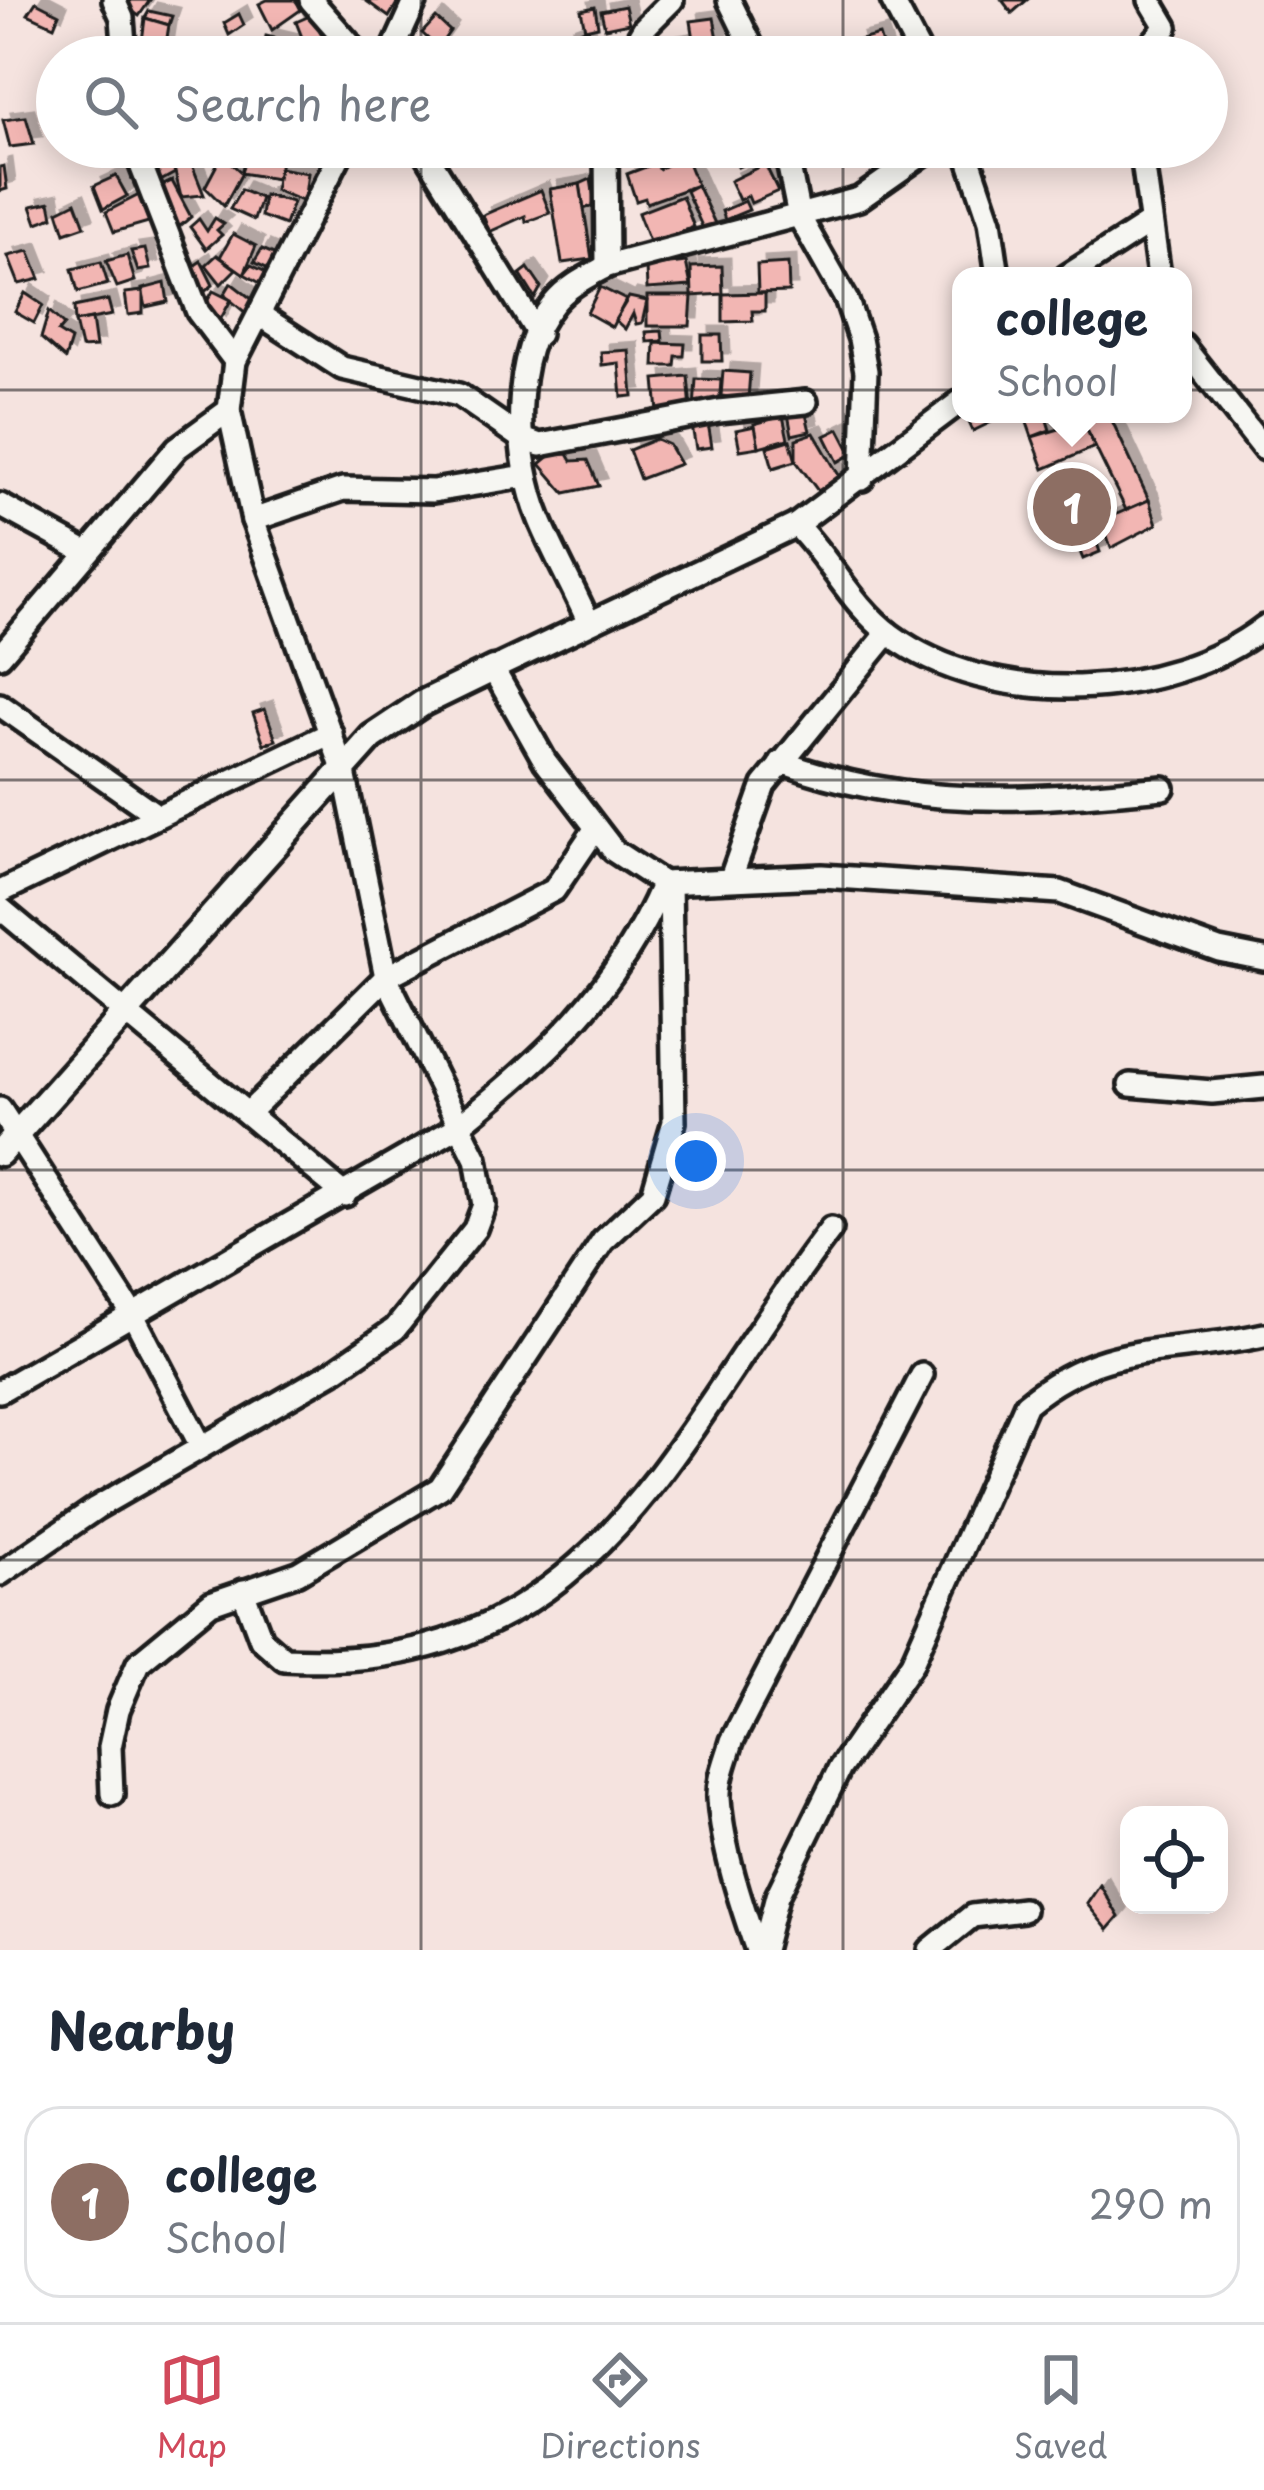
<!DOCTYPE html>
<style>
body{margin:0;font-family:"Playpen Sans",sans-serif;background:#f2f2f3;color:#1f2937}
.controls{position:absolute;right:36px;bottom:36px;display:grid;overflow:hidden;border-radius:24px;box-shadow:0 6px 30px #0003}
.controls button{width:108px;height:108px;display:grid;place-items:center;padding:0;border:0;border-bottom:3px solid #e0e1e3;background:#fff;color:#1f2937;font:60px sans-serif}
.you{position:absolute;left:696px;top:1161px;width:42px;height:42px;margin:-30px;border:9px solid #fff;border-radius:50%;background:#1a73e8;box-shadow:0 0 0 18px #1a73e833}
.badge{display:grid;place-items:center;width:78px;height:78px;border-radius:50%;background:#d1495b;color:#fff;font-size:39px;font-weight:700}
.pin{position:absolute;translate:-50% -50%;border:6px solid #fff;box-shadow:0 3px 12px #0006}
.popup{position:absolute;left:952px;top:267px;width:240px;height:156px;box-sizing:border-box;display:grid;place-content:center;border-radius:24px;background:#fff;filter:drop-shadow(0 3px 9px #0005);font-size:39px;white-space:nowrap;color:#747a83}
.popup b{font-size:45px;color:#1f2937}
.popup::after{content:'';position:absolute;left:50%;top:100%;margin-left:-24px;border:24px solid transparent;border-top-color:#fff}
.list{margin:0;padding:0;list-style:none}
h2{display:flex;justify-content:space-between;align-items:center;height:156px;margin:0;padding:0 48px;font-size:51px}
h2 small{font-size:39px;font-weight:400;color:#747a83}
.list li{display:grid;grid-template-columns:78px 1fr auto;gap:36px;align-items:center;box-sizing:border-box;height:192px;margin:0 24px 24px;padding:0 24px;border:3px solid #e0e1e3;border-radius:36px}
.list b{display:block;font-size:45px;white-space:nowrap}
.list p{margin:0;font-size:39px;white-space:nowrap;color:#747a83}
.list em{font-size:39px;font-style:normal;color:#747a83}
.icon{flex:none;width:66px;height:66px;fill:none;stroke:currentColor;stroke-width:2;stroke-linecap:round;stroke-linejoin:round}
.map{position:relative;flex:none;width:1264px;height:1950px;overflow:hidden}
.search{position:absolute;background:#fff;box-shadow:0 6px 30px #0003;left:36px;right:36px;top:36px;height:132px;display:flex;align-items:center;gap:30px;box-sizing:border-box;padding:0 42px;border-radius:66px;color:#747a83;font-size:45px}
.sheet{height:372px;background:#fff}
nav{display:flex;justify-content:space-around;align-items:center;box-sizing:border-box;height:168px;border-top:3px solid #e0e1e3;background:#fff;font-size:33px;color:#747a83}
nav a{display:grid;justify-items:center;gap:6px}
nav .on{color:#d1495b}
.map>svg:first-child{display:block}
.built{fill:#f4d6d2}
.building{fill:#f2b6b3;stroke:#1c1c1c;stroke-width:3;filter:url(#shadow)}
.lines{fill:none;stroke-linecap:round;stroke-linejoin:round}
.minor-casing{stroke:#1c1c1c;stroke-width:30}
.tertiary-casing{stroke:#1c1c1c;stroke-width:33}
.minor{stroke:#f6f6f2;stroke-width:21}
.tertiary{stroke:#f6f6f2;stroke-width:24}
.grid{fill:none;stroke:#1c1c1c;stroke-width:3;stroke-opacity:0.55}
</style>
<div class="map">
<svg width="1264" height="1950" viewBox="0 0 1264 1950">
<defs>
<filter id="shadow"><feDropShadow dx="8" dy="-8" stdDeviation="0" flood-color="#0004"/></filter>
</defs>
<rect width="100%" height="100%" fill="#f5e3df"/>
<filter id="ink" filterUnits="userSpaceOnUse"><feTurbulence type="fractalNoise" baseFrequency=".00833" numOctaves="2"/><feDisplacementMap in="SourceGraphic" scale="24" xChannelSelector="R" yChannelSelector="G"/><feConvolveMatrix kernelMatrix="1 2 1 2 8 2 1 2 1" color-interpolation-filters="sRGB"/></filter>
<g filter="url(#ink)">
<polygon class="built" points="1078,479 1089,521 1067,529 1054,494"/>
<g class="building">
<polygon points="117,0 150,0 139,16"/>
<polygon points="267,0 295,0 302,9 272,30 259,4"/>
<polygon points="365,0 399,0 389,17"/>
<polygon points="1002,0 1027,0 1012,13"/>
<polygon points="36,2 59,14 54,26 28,14"/>
<polygon points="625,6 629,23 605,28 601,11"/>
<polygon points="595,7 598,26 585,29 581,10"/>
<polygon points="149,11 172,16 169,25 145,18"/>
<polygon points="239,14 244,25 229,35 224,23"/>
<polygon points="312,15 323,37 305,45 296,22"/>
<polygon points="145,18 169,25 164,57 140,57"/>
<polygon points="436,18 450,31 438,48 422,33"/>
<polygon points="714,18 719,44 695,46 691,21"/>
<polygon points="585,29 592,52 572,57 565,36"/>
<polygon points="879,35 886,57 860,57 856,41"/>
<polygon points="266,36 300,44 297,57 262,57"/>
<polygon points="331,41 333,57 306,57 305,45"/>
<polygon points="686,41 688,57 667,57 665,45"/>
<polygon points="26,117 34,144 10,147 3,120"/>
<polygon points="144,147 167,147 175,173 155,184"/>
<polygon points="169,147 185,147 204,195 181,197"/>
<polygon points="657,147 685,147 685,155 658,156"/>
<polygon points="729,147 757,147 761,156 738,167"/>
<polygon points="862,147 887,147 892,158 872,168"/>
<polygon points="248,148 282,157 277,179 241,173"/>
<polygon points="222,155 242,173 224,206 205,187"/>
<polygon points="685,155 697,185 647,203 645,198 636,201 627,174 656,163 659,169"/>
<polygon points="765,164 778,191 751,203 748,196 739,200 730,181"/>
<polygon points="4,166 7,189 0,191 0,167"/>
<polygon points="279,168 308,173 304,202 275,190"/>
<polygon points="116,176 127,196 103,209 94,186"/>
<polygon points="591,179 595,205 584,209 580,184"/>
<polygon points="172,181 191,217 173,232 157,188"/>
<polygon points="580,184 592,259 562,263 550,189"/>
<polygon points="697,185 719,232 707,237 686,191"/>
<polygon points="241,190 261,198 254,220 230,209"/>
<polygon points="541,190 550,213 526,222 525,216 489,232 483,215"/>
<polygon points="141,194 152,221 114,232 106,212"/>
<polygon points="264,195 293,202 285,225 261,216"/>
<polygon points="682,196 694,227 650,244 638,213"/>
<polygon points="745,201 749,210 725,220 722,211"/>
<polygon points="50,202 53,217 37,223 31,206"/>
<polygon points="76,202 85,226 65,233 58,211"/>
<polygon points="215,218 224,224 217,230 222,235 206,249 190,227 199,219 207,231"/>
<polygon points="233,234 256,246 244,274 220,257"/>
<polygon points="145,249 150,269 138,271 131,251"/>
<polygon points="262,249 281,257 273,271 254,262"/>
<polygon points="29,251 40,279 19,284 8,256"/>
<polygon points="127,255 135,281 117,287 106,261"/>
<polygon points="217,255 236,269 221,284 206,265"/>
<polygon points="201,261 213,285 198,297 182,274"/>
<polygon points="101,262 108,284 78,292 72,269"/>
<polygon points="686,262 691,286 647,289 646,267"/>
<polygon points="788,263 789,292 758,293 757,265"/>
<polygon points="251,265 268,273 262,284 244,274"/>
<polygon points="722,266 723,294 692,296 691,267"/>
<polygon points="528,268 541,287 535,298 520,274"/>
<polygon points="165,283 168,302 146,307 142,289"/>
<polygon points="231,283 253,300 247,314 224,295"/>
<polygon points="600,287 626,300 612,327 587,313"/>
<polygon points="143,291 143,313 128,315 125,293"/>
<polygon points="213,291 231,300 218,324 204,307"/>
<polygon points="25,293 43,305 34,323 15,312"/>
<polygon points="765,293 765,311 752,311 753,321 723,322 723,294"/>
<polygon points="647,296 692,296 690,326 647,326"/>
<polygon points="629,297 647,301 642,323 636,324 633,314 625,329 615,320"/>
<polygon points="108,300 112,315 75,322 74,307"/>
<polygon points="49,311 64,325 58,332 71,340 65,359 41,338"/>
<polygon points="92,319 96,347 81,348 75,322"/>
<polygon points="662,331 663,341 647,342 646,332"/>
<polygon points="702,335 721,335 722,361 702,361"/>
<polygon points="655,343 685,344 684,356 676,356 675,366 654,366"/>
<polygon points="629,350 633,396 622,397 619,363 602,365 601,352"/>
<polygon points="723,371 750,373 748,399 721,396"/>
<polygon points="688,376 691,409 658,412 655,379"/>
<polygon points="696,379 721,380 719,409 694,409"/>
<polygon points="805,410 810,431 792,435 788,414"/>
<polygon points="965,414 1008,414 973,431"/>
<polygon points="1024,414 1045,414 1050,430 1032,437"/>
<polygon points="1100,414 1109,414 1149,500 1126,510 1083,422"/>
<polygon points="783,416 788,439 759,447 754,424"/>
<polygon points="1083,422 1095,447 1044,469 1032,437"/>
<polygon points="708,423 712,447 696,449 692,426"/>
<polygon points="755,426 759,447 740,450 736,430"/>
<polygon points="839,429 852,454 838,462 825,436"/>
<polygon points="814,433 840,477 818,491 796,461 796,439"/>
<polygon points="656,439 669,445 680,464 640,479 629,450"/>
<polygon points="790,440 796,461 773,468 767,447"/>
<polygon points="568,454 572,461 588,460 599,486 565,493 540,464 551,455"/>
<polygon points="1149,500 1157,524 1111,548 1101,521"/>
<polygon points="1089,521 1100,552 1083,559 1070,528"/>
<polygon points="265,709 276,740 264,744 253,713"/>
<polygon points="1100,1885 1119,1917 1108,1930 1087,1904"/>
</g>
<g class="lines">
<g class="minor-casing">
<g id="minor">
<polyline points="114,0 122,18 125,57"/>
<polyline points="311,0 361,57"/>
<polyline points="729,0 757,57"/>
<polyline points="892,0 922,57"/>
<polyline points="390,57 416,0"/>
<polyline points="627,57 644,28 672,0"/>
<polyline points="1140,57 1166,27 1150,0"/>
<polyline points="134,147 198,312 235,361"/>
<polyline points="422,147 538,334"/>
<polyline points="606,147 607,266"/>
<polyline points="785,147 799,216 847,301 860,339 866,371 862,479"/>
<polyline points="965,147 990,221 998,276"/>
<polyline points="1141,147 1159,276"/>
<polyline points="1067,276 1148,224"/>
<polyline points="260,315 342,368 459,395 521,438 540,445 719,411 806,402"/>
<polyline points="1183,346 1264,449"/>
<polyline points="961,401 796,525 493,669 545,761 614,851 663,883 822,876 1060,892 1219,950 1264,959"/>
<polyline points="0,505 84,551"/>
<polyline points="253,520 343,489 433,491 526,476"/>
<path d="M796 525C830 559 851 605 891 635 991 709 1167 702 1264 627"/>
<path d="M588 621C573 587 554 554 540 520 515 460 509 357 554 303 568 286 587 277 607 266L859 199 933 147"/>
<polyline points="0,656 177,448 229,410"/>
<polyline points="0,705 155,814"/>
<path d="M781 762C912 810 1027 801 1163 788"/>
<polyline points="731,878 764,785 888,633"/>
<polyline points="0,892 331,733"/>
<polyline points="0,908 345,1195"/>
<polyline points="1130,1085 1212,1092 1264,1087"/>
<polyline points="0,1109 133,1315 200,1444"/>
<polyline points="248,1113 386,977 554,890 596,828"/>
<path d="M0 1391 456 1128C548 1055 616 992 663 883"/>
<polyline points="0,1574 96,1508 334,1371 395,1329 475,1229 484,1205 476,1159 386,977 344,772 253,520 229,410 235,361 344,147"/>
<path d="M243 1591 261 1639 284 1659C597 1676 671 1436 831 1229"/>
<polyline points="112,1794 110,1747 118,1710 138,1663 211,1603 298,1573 440,1488 603,1241 653,1194 674,1122 670,883"/>
<path d="M757 1950C741 1904 722 1847 719 1798 718 1779 727 1759 732 1741L922 1375"/>
<path d="M763 1950 777 1896 840 1768 912 1663 1026 1404C1106 1338 1173 1356 1264 1335"/>
<polyline points="930,1950 972,1916 1023,1910"/>
</g>
</g>
<g class="tertiary-casing">
<polyline id="tertiary" points="0,1153 372,737 423,703 493,669"/>
</g>
<use href="#minor" class="minor"/>
<use href="#tertiary" class="tertiary"/>
</g>
</g>
<path class="grid" d="M421 0V57M843 0V57M421 147V1950M843 147V1950M0 390H1264M0 780H1264M0 1170H1264M0 1560H1264"/>
</svg>
<div class="controls">
<button><svg class="icon" aria-label="locate" viewBox="0 0 24 24"><circle cx="12" cy="12" r="6"/><path d="M12 2v4M12 18v4M2 12h4M18 12h4"/></svg></button>
</div>
<div class="you"></div>
<div class="pin badge" style="left:1072px;top:507px;background:#8d6e63">1</div>
<div class="popup"><b>college</b>School</div>
<div class="search"><svg class="icon" aria-label="search" viewBox="0 0 24 24"><circle cx="10" cy="10" r="6"/><path d="M15 15l6 6"/></svg>Search here</div>
</div>
<section class="sheet">
<h2>Nearby<small></small></h2>
<ul class="list">
<li><span class="badge" style="background:#8d6e63">1</span><div><b>college</b><p>School</p></div><em>290 m</em></li>
</ul>
</section>
<nav>
<a class="on"><svg class="icon" aria-label="map" viewBox="0 0 24 24"><path d="M3 6l6-2 6 2 6-2v14l-6 2-6-2-6 2zM9 4v14M15 6v14"/></svg>Map</a>
<a><svg class="icon" aria-label="directions" viewBox="0 0 24 24"><path d="M12 3l9 9-9 9-9-9zM9 14v-3h6M13 9l2 2-2 2"/></svg>Directions</a>
<a><svg class="icon" aria-label="saved" viewBox="0 0 24 24"><path d="M7 4h10v16l-5-4-5 4z"/></svg>Saved</a>
</nav>
